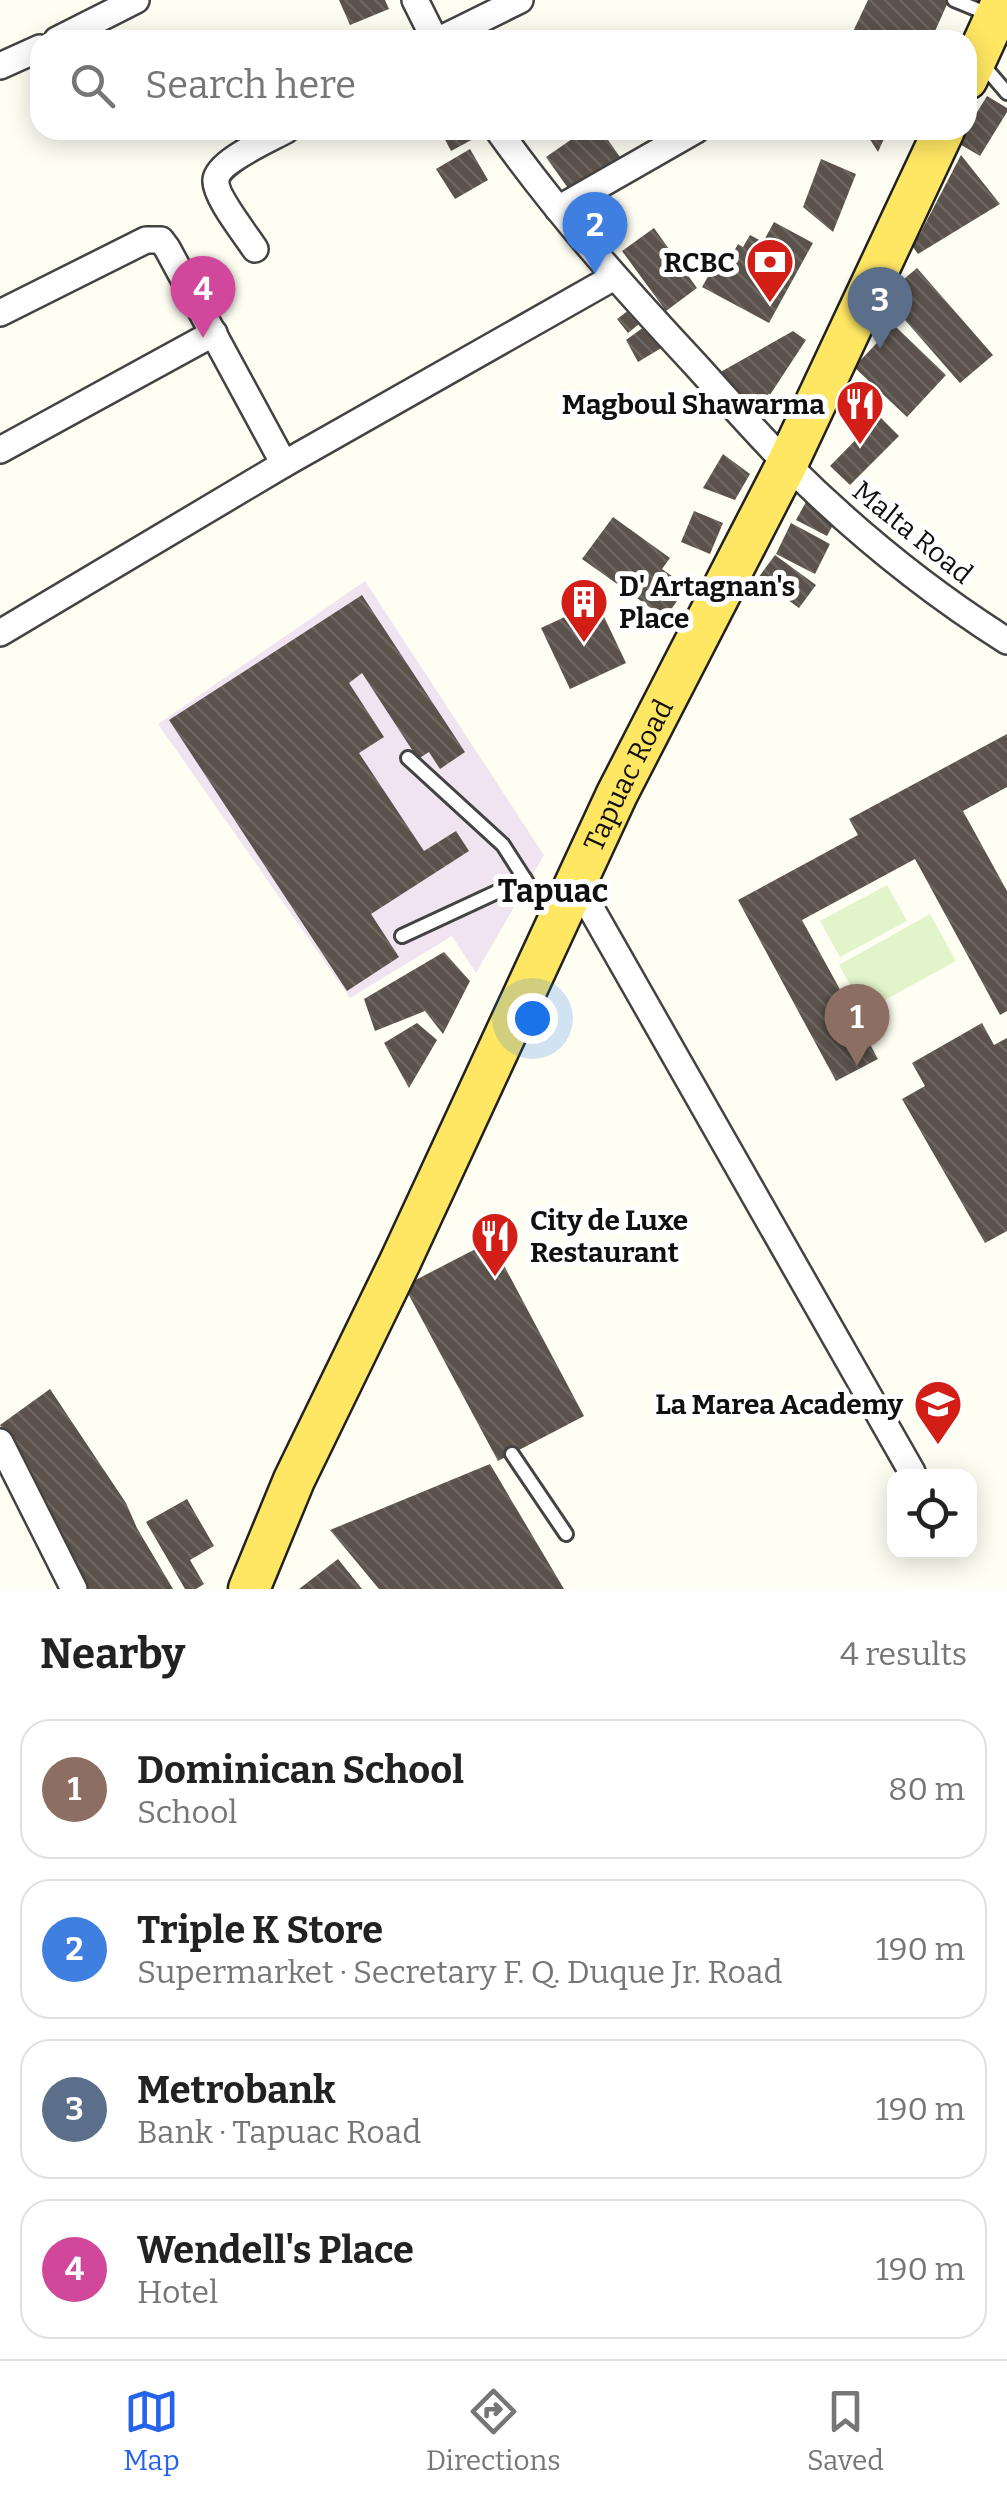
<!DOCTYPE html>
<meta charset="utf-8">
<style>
body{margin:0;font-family:Bitter,serif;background:#f2f2f2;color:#222}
.controls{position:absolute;right:30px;bottom:30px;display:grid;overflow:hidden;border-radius:20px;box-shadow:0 5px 25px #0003}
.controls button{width:90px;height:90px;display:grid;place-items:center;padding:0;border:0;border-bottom:2px solid #e0e0e0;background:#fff;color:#222;font:50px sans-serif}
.you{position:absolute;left:532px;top:1018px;width:35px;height:35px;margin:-25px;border:8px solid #fff;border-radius:50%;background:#1a73e8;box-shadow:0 0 0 15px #1a73e833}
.badge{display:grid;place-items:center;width:65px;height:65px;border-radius:50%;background:#2563eb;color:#fff;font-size:32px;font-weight:700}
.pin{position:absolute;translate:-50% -82px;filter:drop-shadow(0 2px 5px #0008)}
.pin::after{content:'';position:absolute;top:52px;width:35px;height:30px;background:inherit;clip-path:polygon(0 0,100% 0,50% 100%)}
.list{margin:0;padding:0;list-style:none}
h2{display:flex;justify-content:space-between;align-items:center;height:130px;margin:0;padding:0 40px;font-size:42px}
h2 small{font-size:32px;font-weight:400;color:#767676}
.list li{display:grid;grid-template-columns:65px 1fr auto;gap:30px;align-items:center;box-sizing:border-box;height:140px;margin:0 20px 20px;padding:0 20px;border:2px solid #e0e0e0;border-radius:30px}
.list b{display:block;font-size:38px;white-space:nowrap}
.list p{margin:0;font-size:32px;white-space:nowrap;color:#767676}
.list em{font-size:32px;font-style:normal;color:#767676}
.icon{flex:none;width:55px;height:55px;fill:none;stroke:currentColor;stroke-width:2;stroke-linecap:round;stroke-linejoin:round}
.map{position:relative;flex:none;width:1007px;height:1589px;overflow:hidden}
.search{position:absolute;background:#fff;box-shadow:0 5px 25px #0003;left:30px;right:30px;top:30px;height:110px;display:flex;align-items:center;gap:25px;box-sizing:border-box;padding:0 35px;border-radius:30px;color:#767676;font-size:38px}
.sheet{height:770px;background:#fff}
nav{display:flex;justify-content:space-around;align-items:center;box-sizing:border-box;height:140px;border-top:2px solid #e0e0e0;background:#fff;font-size:28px;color:#767676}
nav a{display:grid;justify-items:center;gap:5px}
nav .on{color:#2563eb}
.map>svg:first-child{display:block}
.industrial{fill:#efe4ef}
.pitch{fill:#e2f5ca}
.building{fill:url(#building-back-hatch)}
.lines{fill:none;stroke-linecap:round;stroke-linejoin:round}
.service-casing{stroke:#434343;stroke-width:18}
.minor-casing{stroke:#434343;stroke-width:30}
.primary-casing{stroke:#212121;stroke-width:45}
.service{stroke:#fff;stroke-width:12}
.minor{stroke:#fff;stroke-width:25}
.primary{stroke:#ffe763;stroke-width:40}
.labels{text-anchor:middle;stroke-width:10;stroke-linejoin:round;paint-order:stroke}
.poi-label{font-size:28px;font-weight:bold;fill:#101010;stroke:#fff;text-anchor:end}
.street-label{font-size:28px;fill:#101010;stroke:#fff}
.quarter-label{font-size:32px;font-weight:bold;fill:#101010;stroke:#fff}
</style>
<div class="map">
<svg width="1007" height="1589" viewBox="0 0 1007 1589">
<defs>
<pattern id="building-back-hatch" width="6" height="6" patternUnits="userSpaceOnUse" patternTransform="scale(2.5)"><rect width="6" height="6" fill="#5a524b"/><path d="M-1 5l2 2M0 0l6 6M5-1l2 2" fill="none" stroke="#6d6661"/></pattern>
</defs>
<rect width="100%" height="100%" fill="#fffef3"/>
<polygon class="industrial" points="365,581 544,855 476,973 452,936 350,998 158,724"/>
<g class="pitch">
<polygon points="887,885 907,921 840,957 820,921"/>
<polygon points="930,914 956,961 865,1011 839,965"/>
</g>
<g class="building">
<polygon points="339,0 385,0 389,9 350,25"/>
<polygon points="868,0 949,0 931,40 849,40"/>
<polygon points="987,96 1007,108 1007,112 980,156 958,143"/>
<polygon points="440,130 473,130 477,137 451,151"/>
<polygon points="585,130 601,130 620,157 570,191 546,157"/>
<polygon points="864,130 888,130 878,152"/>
<polygon points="470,149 488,180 455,199 436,169"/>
<polygon points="961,155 1000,204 918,254 913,247"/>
<polygon points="821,159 856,174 833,232 803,207"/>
<polygon points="774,222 813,243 769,323 702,287 722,252 731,257 738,244 743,247 750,235 763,242"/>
<polygon points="654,228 697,288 666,311 622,251"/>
<polygon points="917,268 993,355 960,383 884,296"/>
<polygon points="633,307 644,320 628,333 617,319"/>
<polygon points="648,324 663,347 638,362 626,340"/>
<polygon points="894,325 946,375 907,417 854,367"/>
<polygon points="793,331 806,340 756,416 717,374"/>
<polygon points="879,416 899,436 850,485 830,466"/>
<polygon points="723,454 750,474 735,500 703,488"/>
<polygon points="807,500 838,516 827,536 796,520"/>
<polygon points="694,511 723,523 710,554 681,542"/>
<polygon points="613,517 670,558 662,569 687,587 665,618 582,559"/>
<polygon points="791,523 830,544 815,574 776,554"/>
<polygon points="775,555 816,585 799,608 758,578"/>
<polygon points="362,595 465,752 440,769 429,752 418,759 362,673 349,683 384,737 359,753 424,851 456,831 469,851 371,914 399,957 347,991 169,720"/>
<polygon points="597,602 626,663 570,689 541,628"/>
<polygon points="1007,734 1007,787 963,811 1007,891 1007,1011 1000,1015 915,859 802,920 878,1059 836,1081 738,900 858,835 849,819"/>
<polygon points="444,952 470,981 443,1034 425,1011 375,1031 364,999"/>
<polygon points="417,1023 437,1040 409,1088 384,1043"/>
<polygon points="982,1023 994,1045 1007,1038 1007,1231 985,1243 902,1099 925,1086 912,1063"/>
<polygon points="491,1241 584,1416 498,1461 404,1286"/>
<polygon points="50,1389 126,1503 137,1528 173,1589 85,1589 0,1425"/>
<polygon points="490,1464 564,1589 379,1589 330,1530"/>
<polygon points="187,1499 214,1546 190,1560 204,1584 196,1589 185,1589 146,1522"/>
<polygon points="338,1559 362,1589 299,1589"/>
</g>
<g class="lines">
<g class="service-casing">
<g id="service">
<polyline points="954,0 993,16"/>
<polyline points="983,65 1007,93"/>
<polyline points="408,758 503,845 551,920"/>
<polyline points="402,936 525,879"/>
<polyline points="512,1454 566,1534"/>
</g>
</g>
<g class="minor-casing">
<g id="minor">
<polyline points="415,0 435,40"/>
<polyline points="57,40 136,0"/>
<polyline points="439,40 520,0"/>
<polyline points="0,66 40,48"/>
<path d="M498 130C557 213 625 289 694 363 725 397 755 432 787 464 853 530 928 591 1007 641"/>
<polyline points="558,209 696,130"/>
<path d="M255 249C246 235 214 195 216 180 217 162 270 139 286 130"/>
<polyline points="0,313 146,240 161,240 167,248 284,464"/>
<polyline points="0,450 214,333"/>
<polyline points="0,633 284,464 614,277"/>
<polyline points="576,882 912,1472"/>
<polyline points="0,1442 74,1589"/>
</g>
</g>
<g class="primary-casing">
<g id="primary">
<polyline points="967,79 1003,0"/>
<path id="s1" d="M249 1589 294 1480 400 1262 617 794 787 464 944 130"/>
</g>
</g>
<use href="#service" class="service"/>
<use href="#minor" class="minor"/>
<use href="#primary" class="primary"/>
</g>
<defs>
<g id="bank-pin" transform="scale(2.5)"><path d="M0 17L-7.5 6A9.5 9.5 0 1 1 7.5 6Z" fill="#d21e16" stroke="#fff"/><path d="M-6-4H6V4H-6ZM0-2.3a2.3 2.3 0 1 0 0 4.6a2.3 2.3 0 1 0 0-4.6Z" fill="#fff"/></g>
<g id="restaurant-pin" transform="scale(2.5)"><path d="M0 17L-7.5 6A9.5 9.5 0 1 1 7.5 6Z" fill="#d21e16" stroke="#fff"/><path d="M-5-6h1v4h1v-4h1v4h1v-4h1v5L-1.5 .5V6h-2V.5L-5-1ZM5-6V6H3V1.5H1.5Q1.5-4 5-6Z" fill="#fff"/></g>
<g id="building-pin" transform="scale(2.5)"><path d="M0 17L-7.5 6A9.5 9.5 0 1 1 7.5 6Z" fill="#d21e16" stroke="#fff"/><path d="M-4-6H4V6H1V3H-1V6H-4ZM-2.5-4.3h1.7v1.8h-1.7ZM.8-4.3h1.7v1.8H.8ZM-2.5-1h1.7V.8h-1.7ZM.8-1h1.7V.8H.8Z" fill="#fff"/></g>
<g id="school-pin" transform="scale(2.5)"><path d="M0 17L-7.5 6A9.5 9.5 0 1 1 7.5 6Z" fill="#d21e16" stroke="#fff"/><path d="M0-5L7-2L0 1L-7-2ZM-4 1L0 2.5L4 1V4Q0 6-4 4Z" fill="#fff"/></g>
</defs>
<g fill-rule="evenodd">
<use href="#bank-pin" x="770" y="262"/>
<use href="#restaurant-pin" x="860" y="404"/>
<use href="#building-pin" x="584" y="602"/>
<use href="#restaurant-pin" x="495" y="1236"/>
<use href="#school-pin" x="938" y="1404"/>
</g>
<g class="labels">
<g class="poi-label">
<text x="735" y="272">RCBC</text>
<text x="825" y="414">Magboul Shawarma</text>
<text x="619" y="596" text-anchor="start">D' Artagnan's<tspan x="619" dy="32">Place</tspan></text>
<text x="530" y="1230" text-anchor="start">City de Luxe<tspan x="530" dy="32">Restaurant</tspan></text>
<text x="903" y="1414">La Marea Academy</text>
</g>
<g class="street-label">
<text transform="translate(913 532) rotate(39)" y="10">Malta Road</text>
<text dy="10" stroke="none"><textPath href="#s1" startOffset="898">Tapuac Road</textPath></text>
</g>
<g class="quarter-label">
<text x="553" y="902">Tapuac</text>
</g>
</g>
</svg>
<div class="controls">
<button><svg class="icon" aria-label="locate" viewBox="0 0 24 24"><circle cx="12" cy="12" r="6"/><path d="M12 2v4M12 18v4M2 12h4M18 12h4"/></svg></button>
</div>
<div class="you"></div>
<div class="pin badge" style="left:857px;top:1066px;background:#8d6e63">1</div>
<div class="pin badge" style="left:595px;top:274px;background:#3f7fe0">2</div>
<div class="pin badge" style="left:880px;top:349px;background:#5c6f8a">3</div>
<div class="pin badge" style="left:203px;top:338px;background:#d1479c">4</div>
<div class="search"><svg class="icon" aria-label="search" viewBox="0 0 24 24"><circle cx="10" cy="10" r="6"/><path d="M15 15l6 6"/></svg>Search here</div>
</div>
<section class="sheet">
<h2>Nearby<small>4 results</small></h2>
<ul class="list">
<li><span class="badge" style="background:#8d6e63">1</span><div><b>Dominican School</b><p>School</p></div><em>80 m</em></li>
<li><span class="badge" style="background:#3f7fe0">2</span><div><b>Triple K Store</b><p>Supermarket · Secretary F. Q. Duque Jr. Road</p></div><em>190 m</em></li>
<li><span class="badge" style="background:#5c6f8a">3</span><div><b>Metrobank</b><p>Bank · Tapuac Road</p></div><em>190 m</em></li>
<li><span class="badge" style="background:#d1479c">4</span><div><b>Wendell's Place</b><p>Hotel</p></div><em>190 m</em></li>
</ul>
</section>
<nav>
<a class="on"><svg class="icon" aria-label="map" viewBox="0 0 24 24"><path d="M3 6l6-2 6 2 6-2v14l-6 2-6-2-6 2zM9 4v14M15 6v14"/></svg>Map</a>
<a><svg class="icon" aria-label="directions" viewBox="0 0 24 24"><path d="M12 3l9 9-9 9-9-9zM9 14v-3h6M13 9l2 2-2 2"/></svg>Directions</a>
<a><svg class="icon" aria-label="saved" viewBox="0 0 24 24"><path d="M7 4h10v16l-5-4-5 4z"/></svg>Saved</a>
</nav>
